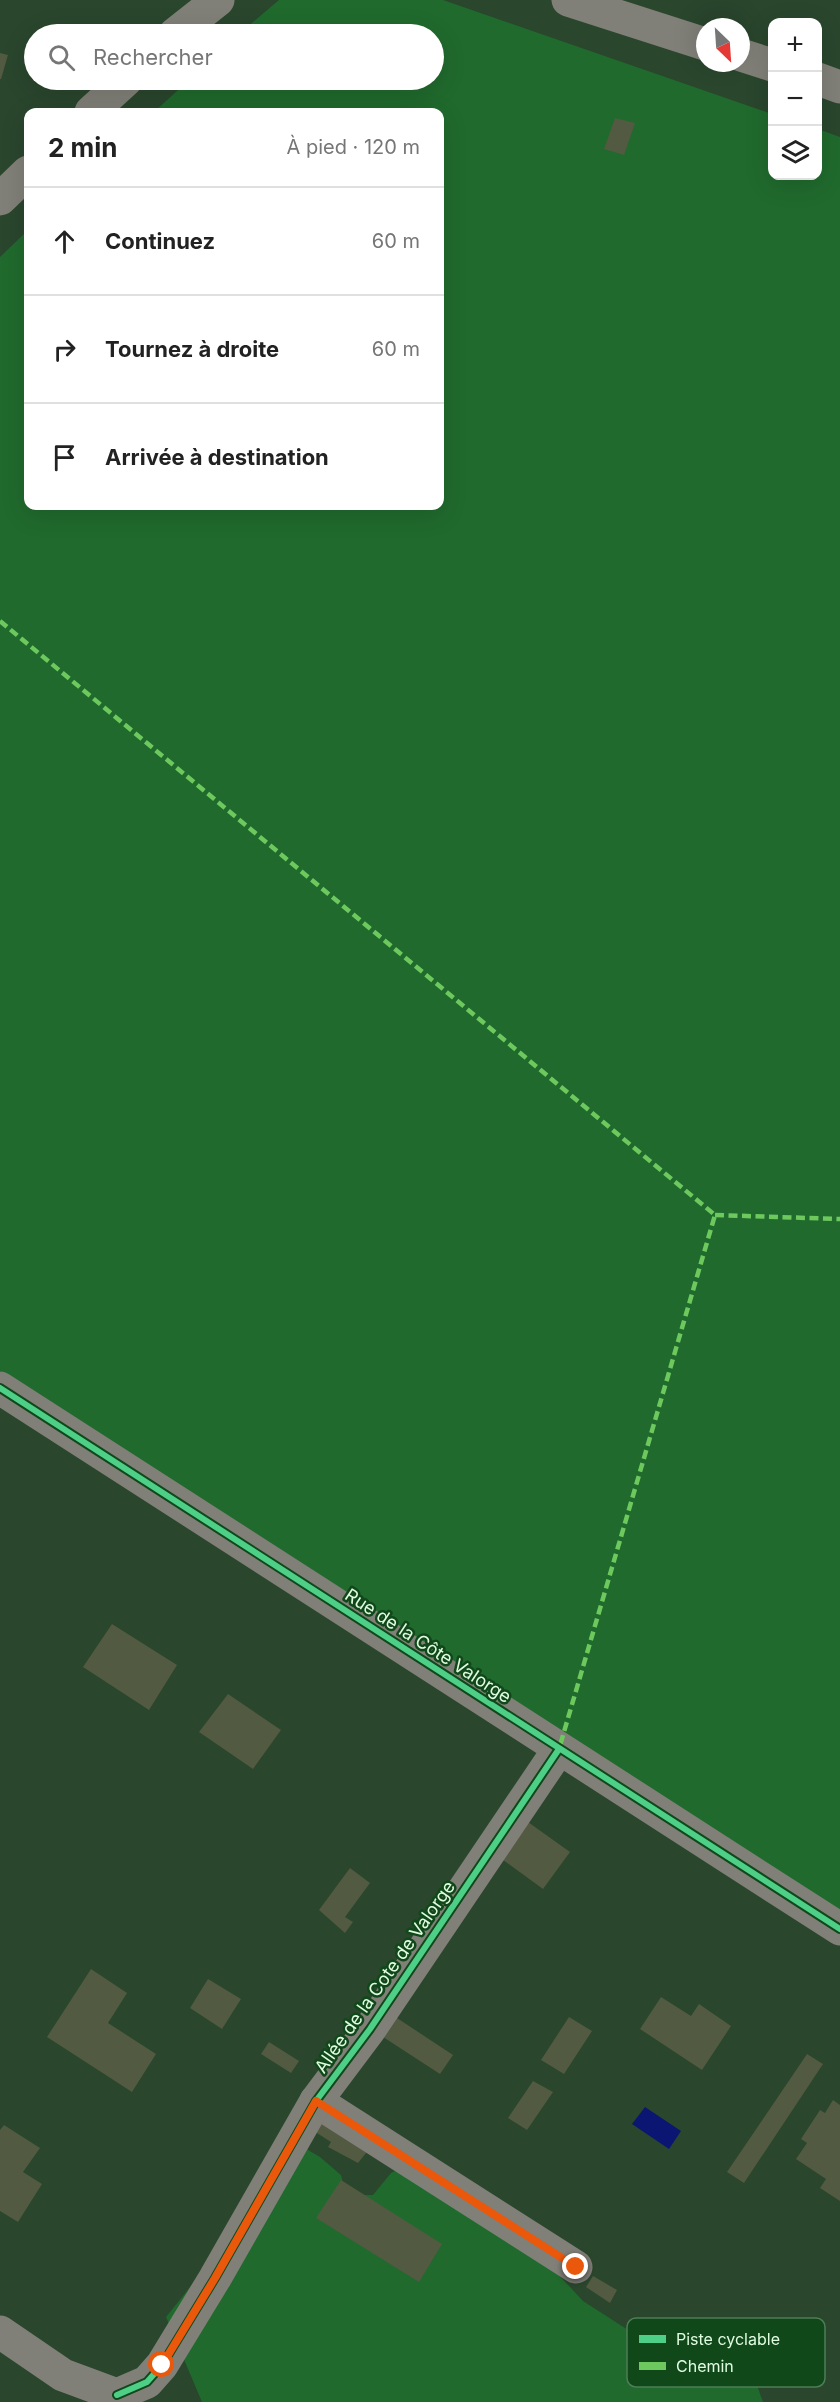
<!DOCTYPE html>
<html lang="fr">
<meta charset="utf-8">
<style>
body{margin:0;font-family:Inter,sans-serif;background:#f6f6f6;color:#222}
.controls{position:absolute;right:18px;top:18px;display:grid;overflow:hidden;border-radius:12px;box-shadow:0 6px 24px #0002}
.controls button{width:54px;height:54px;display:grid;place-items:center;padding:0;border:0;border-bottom:2px solid #e0e0e0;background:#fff;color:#222;font:30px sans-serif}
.compass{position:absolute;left:696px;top:18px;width:54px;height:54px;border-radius:50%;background:#fff;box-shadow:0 6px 24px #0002;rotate:155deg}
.stop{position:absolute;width:18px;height:18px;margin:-14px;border:4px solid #ea580c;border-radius:50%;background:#fff}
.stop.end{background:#ea580c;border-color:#fff;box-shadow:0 2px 6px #0008}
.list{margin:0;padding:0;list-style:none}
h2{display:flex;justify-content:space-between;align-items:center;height:78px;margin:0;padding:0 24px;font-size:26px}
h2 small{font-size:20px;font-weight:400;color:#767676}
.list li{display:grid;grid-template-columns:39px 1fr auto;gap:18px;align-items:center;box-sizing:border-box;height:108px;padding:0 24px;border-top:2px solid #e0e0e0}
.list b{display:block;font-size:22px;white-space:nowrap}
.list em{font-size:20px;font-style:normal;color:#767676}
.icon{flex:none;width:33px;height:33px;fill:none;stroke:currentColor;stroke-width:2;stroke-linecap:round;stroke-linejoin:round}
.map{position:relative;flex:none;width:840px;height:2402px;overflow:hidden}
.search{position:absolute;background:#fff;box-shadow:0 6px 24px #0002;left:24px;top:24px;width:420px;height:66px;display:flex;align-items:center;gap:15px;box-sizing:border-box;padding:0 21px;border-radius:33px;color:#767676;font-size:22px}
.panel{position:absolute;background:#fff;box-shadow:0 6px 24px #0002;left:24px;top:108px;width:420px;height:402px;border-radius:12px}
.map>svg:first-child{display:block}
.green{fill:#206a2d}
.water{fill:#0a1671}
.building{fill:#525a41}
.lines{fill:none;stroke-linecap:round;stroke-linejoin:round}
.minor{stroke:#807f78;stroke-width:33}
.quiet{stroke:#6dc95d;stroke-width:4.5;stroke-dasharray:9 4.5;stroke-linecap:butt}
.cycleway-casing{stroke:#10481a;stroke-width:10}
.cycleway{stroke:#4dcf88;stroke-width:6}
.route{stroke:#ea580c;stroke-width:8}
.labels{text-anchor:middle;stroke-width:5;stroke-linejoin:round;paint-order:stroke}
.street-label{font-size:18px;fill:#e0fce1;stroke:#10481a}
.key{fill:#10481a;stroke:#4e7e56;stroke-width:1.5}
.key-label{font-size:16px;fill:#e0fce1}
</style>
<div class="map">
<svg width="840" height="2402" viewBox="0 0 840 2402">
<rect width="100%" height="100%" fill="#2a462d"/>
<g class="green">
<polygon points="279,0 443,0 772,114 772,176 818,176 818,129 840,137 840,1916 0,1371 0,257 28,230 28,506 440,506 440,112 154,112 189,80 434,80 434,34 239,34"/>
<polygon points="303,2147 320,2157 341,2175 346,2195 373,2195 391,2173 409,2164 557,2273 583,2301 653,2346 681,2347 753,2374 763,2402 202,2402 166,2317"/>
</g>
<polygon class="water" points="645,2107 681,2131 669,2149 632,2124"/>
<g class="building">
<polygon points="0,53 8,55 1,79 0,79"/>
<polygon points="615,118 635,123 624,155 604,149"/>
<polygon points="112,1624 177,1665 149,1710 83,1667"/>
<polygon points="228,1694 281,1730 253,1769 199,1732"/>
<polygon points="521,1817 570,1852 543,1889 492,1852"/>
<polygon points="350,1868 370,1883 345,1917 353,1922 345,1933 319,1910"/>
<polygon points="91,1969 127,1993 108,2023 156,2054 132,2092 47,2037"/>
<polygon points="208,1979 241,1999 222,2029 190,2008"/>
<polygon points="661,1997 691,2016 699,2004 731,2026 702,2070 640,2029"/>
<polygon points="394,2016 453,2055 440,2074 380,2035"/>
<polygon points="569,2017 592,2031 564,2074 541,2060"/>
<polygon points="269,2042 299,2061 291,2073 261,2054"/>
<polygon points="807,2054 823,2064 744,2183 727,2172"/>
<polygon points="533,2081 553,2092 527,2130 508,2118"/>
<polygon points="833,2100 840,2105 840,2201 820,2188 826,2179 796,2159 807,2143 801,2139 820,2110 825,2113"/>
<polygon points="318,2115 370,2148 358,2163 328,2147 331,2142 309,2128"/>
<polygon points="4,2125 40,2148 23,2172 42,2184 18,2222 0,2211 0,2130"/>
<polygon points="341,2180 442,2244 419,2282 316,2218"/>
<polygon points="593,2276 617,2290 610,2303 586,2287"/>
</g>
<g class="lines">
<g class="minor">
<polyline points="568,0 705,44"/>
<polyline points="175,34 218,0"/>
<polyline points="741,55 772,65"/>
<polyline points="818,79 840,87"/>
<polyline points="91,112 126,80"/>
<polyline points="0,199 28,172"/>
<polyline points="0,1388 840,1929"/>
<polyline points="316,2101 576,2267"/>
<polyline points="0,2332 63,2375 117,2395 147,2382 162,2365 215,2278 316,2101 370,2029 559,1749"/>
</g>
<g class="quiet">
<polyline points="0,621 715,1215 559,1749"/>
<polyline points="715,1215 840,1219"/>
</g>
<g class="cycleway-casing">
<g id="cycleway">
<polyline points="0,1388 840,1929"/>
<polyline points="117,2395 147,2382 162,2365 215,2278 316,2101 370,2029 559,1749"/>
</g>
</g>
<use href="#cycleway" class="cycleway"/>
</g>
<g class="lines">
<polyline class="route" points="162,2365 215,2278 316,2101 576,2267"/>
</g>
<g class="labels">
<g class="street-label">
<text transform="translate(428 1646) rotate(33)" y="6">Rue de la Côte Valorge</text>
<text transform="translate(385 1977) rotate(-55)" y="6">Allée de la Cote de Valorge</text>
</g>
</g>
<rect x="627" y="2318" width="198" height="69" rx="9" class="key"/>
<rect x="639" y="2335" width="27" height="8" fill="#4dcf88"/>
<rect x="639" y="2362" width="27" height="8" fill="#6dc95d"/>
<g class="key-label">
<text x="676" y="2345">Piste cyclable</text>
<text x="676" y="2372">Chemin</text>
</g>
</svg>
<div class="controls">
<button>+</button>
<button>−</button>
<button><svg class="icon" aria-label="layers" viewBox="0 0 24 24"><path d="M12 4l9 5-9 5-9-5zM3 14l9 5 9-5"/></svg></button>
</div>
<svg class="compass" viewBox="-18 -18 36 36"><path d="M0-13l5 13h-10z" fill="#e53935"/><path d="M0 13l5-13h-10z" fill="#767676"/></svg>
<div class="stop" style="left:162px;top:2365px"></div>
<div class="stop end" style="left:576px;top:2267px"></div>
<div class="search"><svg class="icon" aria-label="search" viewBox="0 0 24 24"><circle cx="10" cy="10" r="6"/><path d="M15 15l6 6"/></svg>Rechercher</div>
<section class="panel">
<h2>2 min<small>À pied · 120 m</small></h2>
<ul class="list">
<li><svg class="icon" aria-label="ahead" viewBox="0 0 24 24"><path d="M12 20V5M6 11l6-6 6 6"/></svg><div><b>Continuez</b></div><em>60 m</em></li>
<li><svg class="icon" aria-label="right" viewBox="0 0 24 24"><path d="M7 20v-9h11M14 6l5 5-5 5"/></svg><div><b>Tournez à droite</b></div><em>60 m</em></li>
<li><svg class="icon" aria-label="arrive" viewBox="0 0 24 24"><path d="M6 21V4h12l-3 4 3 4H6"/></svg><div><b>Arrivée à destination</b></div></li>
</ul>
</section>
</div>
